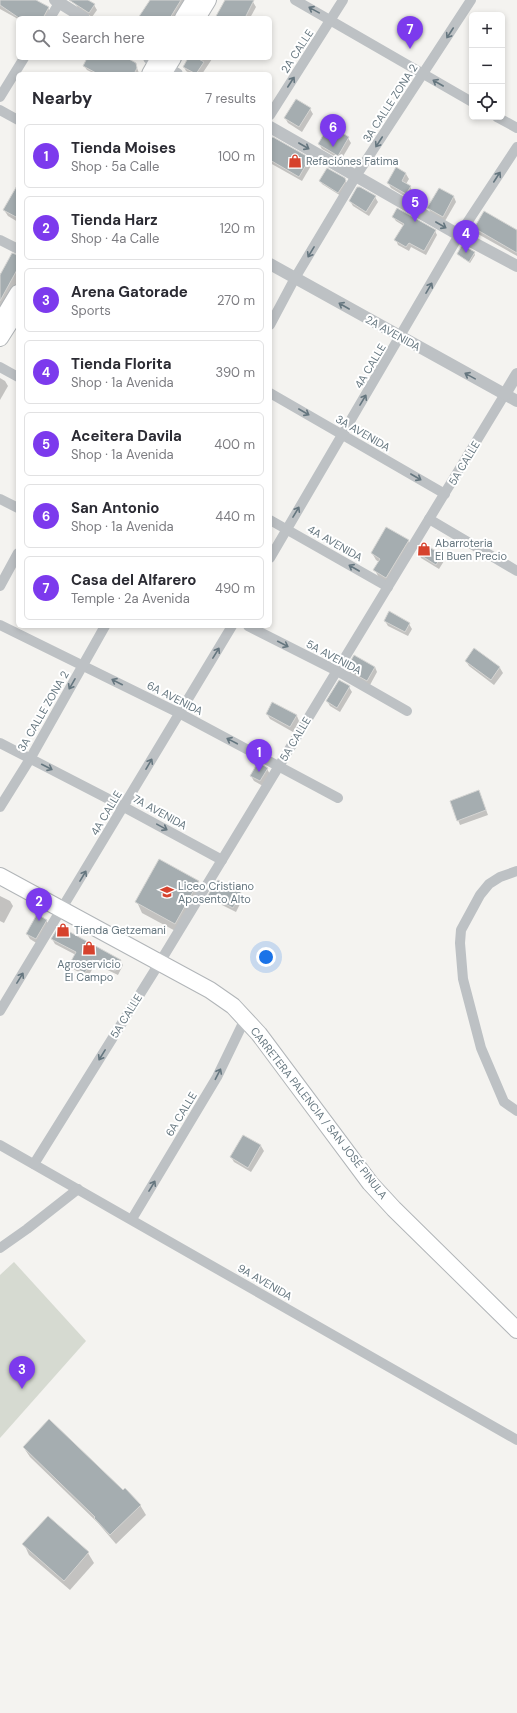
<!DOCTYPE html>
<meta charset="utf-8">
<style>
body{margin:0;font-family:"DM Sans",sans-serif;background:#f7f7f7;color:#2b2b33}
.controls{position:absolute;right:12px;top:12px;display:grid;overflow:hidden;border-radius:6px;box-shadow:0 2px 6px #0003}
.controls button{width:36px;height:36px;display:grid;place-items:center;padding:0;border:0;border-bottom:1px solid #e1e1e2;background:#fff;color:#2b2b33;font:20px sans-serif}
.you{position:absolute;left:266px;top:957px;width:14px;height:14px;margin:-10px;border:3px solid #fff;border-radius:50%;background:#1a73e8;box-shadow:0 0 0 6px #1a73e833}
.badge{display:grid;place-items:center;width:26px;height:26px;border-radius:50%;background:#7c3aed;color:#fff;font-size:13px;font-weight:700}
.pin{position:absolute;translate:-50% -33px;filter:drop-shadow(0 1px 2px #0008)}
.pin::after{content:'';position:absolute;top:21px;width:14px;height:12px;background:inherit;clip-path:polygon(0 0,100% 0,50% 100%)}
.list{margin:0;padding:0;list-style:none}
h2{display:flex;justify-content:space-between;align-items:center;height:52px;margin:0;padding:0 16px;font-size:17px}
h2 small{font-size:13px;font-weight:400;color:#7c7c81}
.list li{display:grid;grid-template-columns:26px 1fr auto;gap:12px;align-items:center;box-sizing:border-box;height:64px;margin:0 8px 8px;padding:0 8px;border:1px solid #e1e1e2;border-radius:6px}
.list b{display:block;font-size:15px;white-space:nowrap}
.list p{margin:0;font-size:13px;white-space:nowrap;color:#7c7c81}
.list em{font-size:13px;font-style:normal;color:#7c7c81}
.icon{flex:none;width:22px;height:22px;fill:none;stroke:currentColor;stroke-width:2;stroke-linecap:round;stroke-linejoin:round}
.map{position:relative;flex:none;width:517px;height:1713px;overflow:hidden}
.search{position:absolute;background:#fff;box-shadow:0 2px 6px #0003;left:16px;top:16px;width:256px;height:44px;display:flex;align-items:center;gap:10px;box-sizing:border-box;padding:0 14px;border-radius:6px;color:#7c7c81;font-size:15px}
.panel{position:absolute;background:#fff;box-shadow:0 2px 6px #0003;left:16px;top:72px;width:256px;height:556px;border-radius:6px}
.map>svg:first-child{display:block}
.green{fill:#d6dad1}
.shadow{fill:#0003}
.building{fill:#a5adb0;stroke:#d5d5d3}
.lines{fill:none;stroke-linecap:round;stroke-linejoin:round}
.primary-casing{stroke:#b1b5b8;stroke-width:18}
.minor{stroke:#bdc1c4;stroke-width:10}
.tertiary{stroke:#bdc1c4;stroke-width:12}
.primary{stroke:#fff;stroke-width:16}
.oneway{stroke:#65767f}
.labels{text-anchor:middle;stroke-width:4;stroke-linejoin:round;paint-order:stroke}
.street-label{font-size:11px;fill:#65767f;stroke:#fff}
.poi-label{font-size:11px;fill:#65767f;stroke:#fff;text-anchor:start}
</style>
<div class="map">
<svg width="517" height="1713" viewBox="0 0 517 1713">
<rect width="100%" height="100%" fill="#f4f3f0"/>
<polygon class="green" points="14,1262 86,1341 0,1438 0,1275"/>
<g class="shadow">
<polygon points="0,0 34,0 48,8 51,14 49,18 18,18 18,19 0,9"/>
<polygon points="76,0 86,0 94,5 97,10 92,17 78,8 75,3"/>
<polygon points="151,0 190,0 179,18 140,18"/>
<polygon points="225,0 249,0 253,2 256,7 250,18 215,18"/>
<polygon points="89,58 125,58 135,63 139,73 95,74 87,70 84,66"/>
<polygon points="189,58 215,58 213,60 212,59 202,74 191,74 186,71 184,67"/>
<polygon points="310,109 313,114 302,132 288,123 285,118"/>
<polygon points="348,138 351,143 341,160 322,149 319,144"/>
<polygon points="270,139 309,159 312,164 302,181 270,163"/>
<polygon points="396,168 406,174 409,179 406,184 410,187 413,192 409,199 391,188 388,183"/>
<polygon points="344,179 347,183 341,196 322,184 320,181"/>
<polygon points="18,197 18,222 8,216 4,210"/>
<polygon points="375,197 378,202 369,216 353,206 350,201"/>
<polygon points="454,197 456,202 445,221 431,213 428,208"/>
<polygon points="393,217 435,231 437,235 426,255 411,247 409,251 398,245 396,240 404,226 396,221"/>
<polygon points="475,228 517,231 517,256 478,234"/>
<polygon points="474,253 475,255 470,263 458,254"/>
<polygon points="18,257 18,284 6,307 0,310 0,273 2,274"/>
<polygon points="0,378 5,381 8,386 0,400"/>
<polygon points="408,541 412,548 390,584 379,578 375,570 379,562 376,560 372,553"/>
<polygon points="419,553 441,556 444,561 439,569 421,558"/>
<polygon points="385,621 409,624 412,629 408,636 388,626"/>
<polygon points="474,649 500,668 503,673 494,685 469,666 466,661"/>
<polygon points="375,667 377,672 370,685 350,674 347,669"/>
<polygon points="349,687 352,692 340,712 330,706 327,701"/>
<polygon points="267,714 297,716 299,721 293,732 270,719"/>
<polygon points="267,769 270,774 263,786 254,781 251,776"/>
<polygon points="481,796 488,815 460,825 458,820"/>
<polygon points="198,882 204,892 181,934 142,913 137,902"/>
<polygon points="240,893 243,898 236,912 212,900 210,895"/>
<polygon points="0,896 10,901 13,906 4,923 0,921"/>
<polygon points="37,915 46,920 49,925 38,944 30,939 27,934"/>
<polygon points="52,939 120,960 123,965 118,975 95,964 88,977 73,969 70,965 76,955 55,944"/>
<polygon points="244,1136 261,1146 264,1151 251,1172 234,1162 231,1157"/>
<polygon points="24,1448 123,1492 140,1505 146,1515 116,1544 98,1523 30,1457"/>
<polygon points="24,1544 88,1553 94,1563 70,1590 29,1555"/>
</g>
<g class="building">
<polygon points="0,0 36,0 49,7 43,18 19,18 0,5"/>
<polygon points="69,0 88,0 95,4 89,13"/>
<polygon points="150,0 181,0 170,18 138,18"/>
<polygon points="225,0 254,0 245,18 215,18"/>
<polygon points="87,58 127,58 136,63 137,68 134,74 98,74 83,66"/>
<polygon points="188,58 197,58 204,62 196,74 183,67"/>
<polygon points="296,99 311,108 299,127 284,118"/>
<polygon points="329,125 349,137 338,156 318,144"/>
<polygon points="273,137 310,158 299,177 270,160 270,138"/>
<polygon points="396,167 406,173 402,181 411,186 406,194 387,183"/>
<polygon points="327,168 345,178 346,181 338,193 319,181"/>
<polygon points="18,184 18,218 3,210"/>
<polygon points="357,187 360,187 376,196 366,212 349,201"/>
<polygon points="439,188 454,196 443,217 427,208"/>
<polygon points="397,208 436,230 424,251 409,243 406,247 394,240 404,224 392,217"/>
<polygon points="484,211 517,230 517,253 474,228"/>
<polygon points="462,245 475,252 469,262 457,254"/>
<polygon points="12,253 18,255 18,268 0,301 0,275"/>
<polygon points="386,527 409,540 386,578 373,570 380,559 371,553"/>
<polygon points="423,543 442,555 436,565 417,553"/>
<polygon points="389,611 410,623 405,632 384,621"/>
<polygon points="474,648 500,667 491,680 465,661"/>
<polygon points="354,655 375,667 367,681 346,669"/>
<polygon points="339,680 350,686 337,708 326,701"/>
<polygon points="272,702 297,715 290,727 266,714"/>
<polygon points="258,762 268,768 260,781 250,776"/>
<polygon points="479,790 486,810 457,821 450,801"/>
<polygon points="159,859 199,881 175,924 135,902"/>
<polygon points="218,880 241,892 233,908 208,895"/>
<polygon points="37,914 47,920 36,939 26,934"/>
<polygon points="59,926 121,960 115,971 92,960 85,973 69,965 76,952 51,939"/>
<polygon points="243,1135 261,1145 248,1168 230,1157"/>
<polygon points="49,1419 123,1490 125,1488 141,1505 110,1535 94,1518 95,1517 23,1447"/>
<polygon points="48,1516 89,1552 64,1581 22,1544"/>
</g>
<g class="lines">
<g class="primary-casing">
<g id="primary">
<polyline points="183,18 194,0"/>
<polyline points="197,18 208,0"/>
<polyline points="150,74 159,58"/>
<polyline points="163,74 173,58"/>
<polyline points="0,323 18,293"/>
<polyline points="0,338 14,316"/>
<polyline points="0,876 210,990 233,1006 259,1034 370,1183 394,1209 517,1330"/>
</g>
</g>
<g class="minor">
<polyline points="295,0 472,102"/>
<polyline points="50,18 61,0"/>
<polyline points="0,97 24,58"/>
<polyline points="0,110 18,120"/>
<polyline points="270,115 343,0"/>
<polyline points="497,117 517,128"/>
<polyline points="0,240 18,249"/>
<polyline points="270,325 295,278 356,176 471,0"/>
<polyline points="0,367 18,377"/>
<polyline points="270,393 445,494"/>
<polyline points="0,499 18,508"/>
<polyline points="429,519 517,571"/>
<polyline points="270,520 388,587"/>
<polyline points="270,558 459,235 517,147"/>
<polyline points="0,586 18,553"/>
<polyline points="0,625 179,713 338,798"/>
<polyline points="248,626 337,671 407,711"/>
<polyline points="0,743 124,807 222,860"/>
<polyline points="0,807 30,759 105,626"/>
<polyline points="517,871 500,877 489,884 480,895 461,930 460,943 463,979 481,1048 504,1102 517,1111"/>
<polyline points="0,1011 232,626"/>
<polyline points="0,1145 517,1440"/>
<polyline points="34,1164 160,962 505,394"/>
<polyline points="132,1219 217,1077 245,1019"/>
<polyline points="0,1248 27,1229 78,1189"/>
</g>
<g class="tertiary">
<polyline points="55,0 84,18"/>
<polyline points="149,58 177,74"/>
<polyline points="270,127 459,235 517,266"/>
<polyline points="270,264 517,401"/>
<polyline points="505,394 517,374"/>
</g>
<use href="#primary" class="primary"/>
</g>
<defs><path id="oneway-shaft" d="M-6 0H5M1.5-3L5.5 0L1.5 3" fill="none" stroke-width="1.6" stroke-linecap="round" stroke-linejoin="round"/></defs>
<g class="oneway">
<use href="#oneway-shaft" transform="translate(314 10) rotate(-151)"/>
<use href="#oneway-shaft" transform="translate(450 33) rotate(123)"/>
<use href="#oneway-shaft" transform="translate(291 82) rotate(-57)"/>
<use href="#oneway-shaft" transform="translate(438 83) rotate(-150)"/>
<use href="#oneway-shaft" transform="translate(379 142) rotate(123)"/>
<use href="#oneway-shaft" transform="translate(304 146) rotate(30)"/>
<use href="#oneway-shaft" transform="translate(497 177) rotate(-57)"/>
<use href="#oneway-shaft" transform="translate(441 225) rotate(30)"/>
<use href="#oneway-shaft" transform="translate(311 252) rotate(121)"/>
<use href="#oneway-shaft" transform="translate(429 288) rotate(-60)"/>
<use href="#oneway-shaft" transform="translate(344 306) rotate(-150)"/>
<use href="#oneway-shaft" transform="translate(470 376) rotate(-151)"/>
<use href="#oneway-shaft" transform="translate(363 400) rotate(-59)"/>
<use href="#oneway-shaft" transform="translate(304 412) rotate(30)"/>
<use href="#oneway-shaft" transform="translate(416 477) rotate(30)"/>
<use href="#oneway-shaft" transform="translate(296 512) rotate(-59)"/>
<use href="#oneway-shaft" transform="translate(354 568) rotate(-150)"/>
<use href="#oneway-shaft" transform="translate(283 644) rotate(27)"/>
<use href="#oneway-shaft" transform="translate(216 653) rotate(-58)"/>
<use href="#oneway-shaft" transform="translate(117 682) rotate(-153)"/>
<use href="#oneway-shaft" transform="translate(72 684) rotate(120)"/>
<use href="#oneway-shaft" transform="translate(232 741) rotate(-152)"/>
<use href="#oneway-shaft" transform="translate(149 764) rotate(-60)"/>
<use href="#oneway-shaft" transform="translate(47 767) rotate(27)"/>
<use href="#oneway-shaft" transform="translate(162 827) rotate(29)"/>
<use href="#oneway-shaft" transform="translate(83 876) rotate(-59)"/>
<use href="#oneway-shaft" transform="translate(20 978) rotate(-58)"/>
<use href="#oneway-shaft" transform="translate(102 1055) rotate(122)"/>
<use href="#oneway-shaft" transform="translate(218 1074) rotate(-63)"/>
<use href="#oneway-shaft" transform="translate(152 1186) rotate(-59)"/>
</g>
<defs>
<g id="shop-bare" transform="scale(1.08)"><path d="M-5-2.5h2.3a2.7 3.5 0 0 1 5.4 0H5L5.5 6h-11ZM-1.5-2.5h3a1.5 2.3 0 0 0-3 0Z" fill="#d6422d" stroke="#fff" stroke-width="2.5" paint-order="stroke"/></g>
<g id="school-bare" transform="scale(1.08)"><path d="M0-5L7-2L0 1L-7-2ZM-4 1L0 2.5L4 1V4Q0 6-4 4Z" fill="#d6422d" stroke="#fff" stroke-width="2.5" paint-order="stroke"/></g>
</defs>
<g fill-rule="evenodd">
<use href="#shop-bare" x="295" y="161"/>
<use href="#shop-bare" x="424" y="549"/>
<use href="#school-bare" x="167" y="892"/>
<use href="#shop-bare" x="63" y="930"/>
<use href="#shop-bare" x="89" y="948"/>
</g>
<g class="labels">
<g class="street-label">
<text transform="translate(297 51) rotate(-57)" y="4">2A CALLE</text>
<text transform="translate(390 103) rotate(-57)" y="4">3A CALLE ZONA 2</text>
<text transform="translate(393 333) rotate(29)" y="4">2A AVENIDA</text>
<text transform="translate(370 366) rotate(-59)" y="4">4A CALLE</text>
<text transform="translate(363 433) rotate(30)" y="4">3A AVENIDA</text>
<text transform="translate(464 463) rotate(-59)" y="4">5A CALLE</text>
<text transform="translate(335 543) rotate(30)" y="4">4A AVENIDA</text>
<text transform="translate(334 657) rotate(28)" y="4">5A AVENIDA</text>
<text transform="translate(175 698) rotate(27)" y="4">6A AVENIDA</text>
<text transform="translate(43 711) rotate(-60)" y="4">3A CALLE ZONA 2</text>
<text transform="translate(295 739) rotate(-59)" y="4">5A CALLE</text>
<text transform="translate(160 812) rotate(29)" y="4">7A AVENIDA</text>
<text transform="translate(106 813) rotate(-59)" y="4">4A CALLE</text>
<text transform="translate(126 1016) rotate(-58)" y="4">5A CALLE</text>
<text transform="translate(319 1113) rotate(52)" y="4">CARRETERA PALENCIA / SAN JOSÉ PINULA</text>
<text transform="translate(181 1114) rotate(-59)" y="4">6A CALLE</text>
<text transform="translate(265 1282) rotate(30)" y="4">9A AVENIDA</text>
</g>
<g class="poi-label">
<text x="306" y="165">Refaciónes Fatima</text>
<text x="435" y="547">Abarroteria<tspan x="435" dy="13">El Buen Precio</tspan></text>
<text x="178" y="890">Liceo Cristiano<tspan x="178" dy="13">Aposento Alto</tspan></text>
<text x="74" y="934">Tienda Getzemani</text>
<text x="89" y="968" text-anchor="middle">Agroservicio<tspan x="89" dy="13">El Campo</tspan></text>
</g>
</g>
</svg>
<div class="controls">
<button>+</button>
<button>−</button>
<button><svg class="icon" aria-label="locate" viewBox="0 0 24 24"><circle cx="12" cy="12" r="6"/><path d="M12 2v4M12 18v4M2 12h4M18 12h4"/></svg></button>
</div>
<div class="you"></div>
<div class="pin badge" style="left:259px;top:772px">1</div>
<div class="pin badge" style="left:39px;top:921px">2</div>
<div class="pin badge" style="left:22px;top:1389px">3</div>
<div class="pin badge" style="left:466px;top:253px">4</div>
<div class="pin badge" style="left:415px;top:222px">5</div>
<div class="pin badge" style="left:333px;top:147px">6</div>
<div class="pin badge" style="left:410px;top:49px">7</div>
<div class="search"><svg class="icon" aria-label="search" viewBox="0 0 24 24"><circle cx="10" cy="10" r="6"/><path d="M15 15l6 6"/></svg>Search here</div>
<section class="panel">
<h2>Nearby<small>7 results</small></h2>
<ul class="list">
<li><span class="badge">1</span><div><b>Tienda Moises</b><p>Shop · 5a Calle</p></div><em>100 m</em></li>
<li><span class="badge">2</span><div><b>Tienda Harz</b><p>Shop · 4a Calle</p></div><em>120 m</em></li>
<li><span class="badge">3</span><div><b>Arena Gatorade</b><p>Sports</p></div><em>270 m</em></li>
<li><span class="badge">4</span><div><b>Tienda Florita</b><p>Shop · 1a Avenida</p></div><em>390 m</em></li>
<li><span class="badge">5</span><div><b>Aceitera Davila</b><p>Shop · 1a Avenida</p></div><em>400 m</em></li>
<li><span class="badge">6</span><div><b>San Antonio</b><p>Shop · 1a Avenida</p></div><em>440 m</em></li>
<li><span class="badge">7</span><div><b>Casa del Alfarero</b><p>Temple · 2a Avenida</p></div><em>490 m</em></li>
</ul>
</section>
</div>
